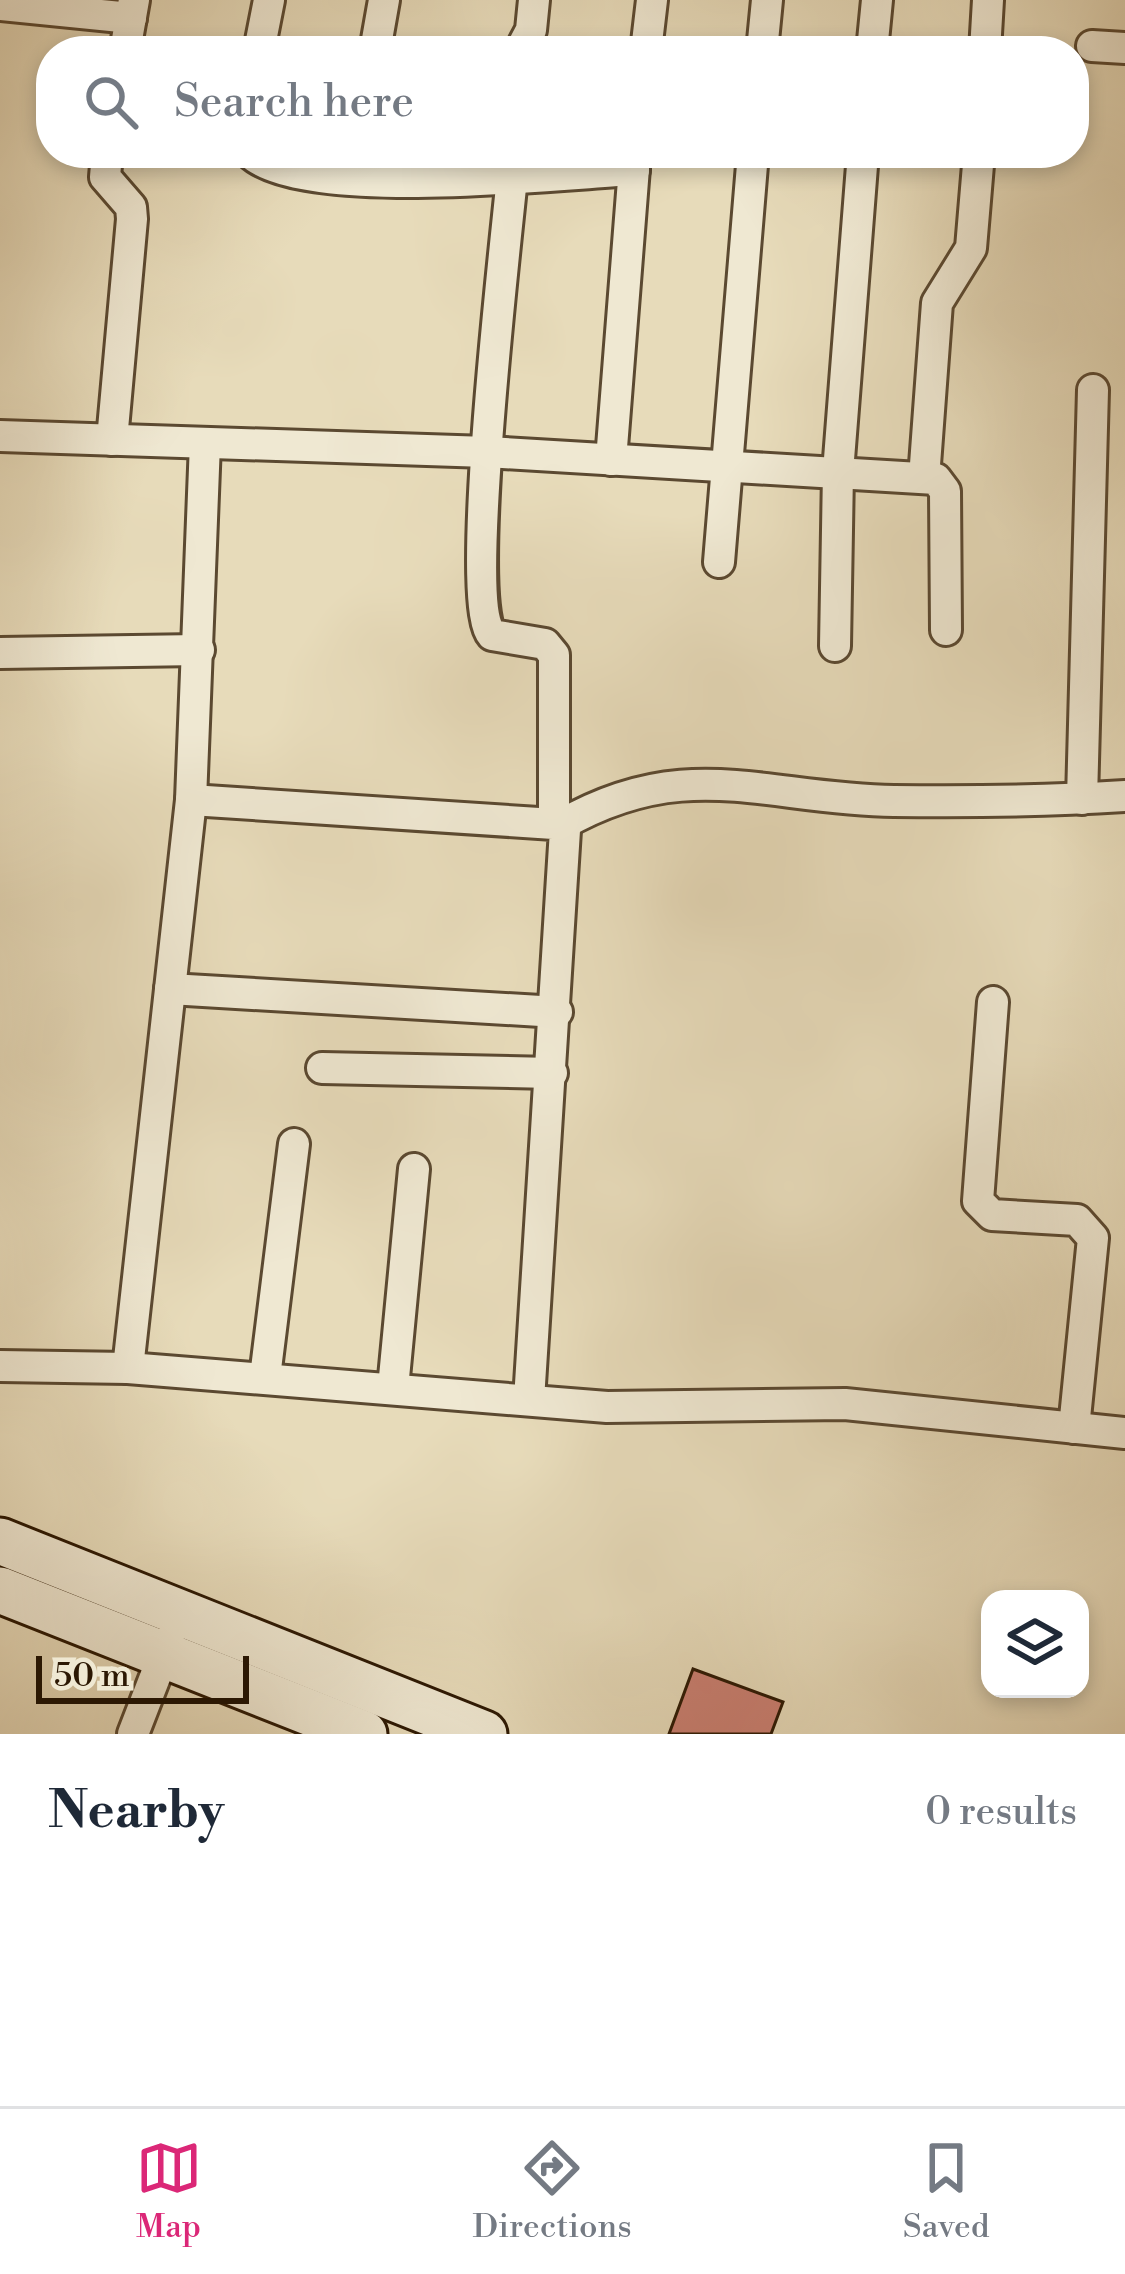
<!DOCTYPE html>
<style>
body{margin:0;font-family:"Libre Bodoni",serif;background:#f6f6f7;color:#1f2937}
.controls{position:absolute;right:36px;bottom:36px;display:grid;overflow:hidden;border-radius:24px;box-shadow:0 6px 18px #0003}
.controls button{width:108px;height:108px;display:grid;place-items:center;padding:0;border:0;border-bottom:3px solid #e0e1e3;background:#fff;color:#1f2937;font:60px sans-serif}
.scale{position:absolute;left:36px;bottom:30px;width:213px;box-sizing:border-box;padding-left:12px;border:6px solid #2c1803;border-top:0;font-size:33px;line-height:42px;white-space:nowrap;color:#2c1803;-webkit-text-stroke:9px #efe8d2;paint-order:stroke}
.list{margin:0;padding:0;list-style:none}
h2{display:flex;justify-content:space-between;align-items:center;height:156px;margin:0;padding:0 48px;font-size:51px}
h2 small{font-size:39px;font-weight:400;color:#747a83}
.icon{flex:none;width:66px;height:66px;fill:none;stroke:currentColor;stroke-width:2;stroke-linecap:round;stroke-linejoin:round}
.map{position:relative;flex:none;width:1125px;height:1734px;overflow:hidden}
.search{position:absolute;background:#fff;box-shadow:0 6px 18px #0003;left:36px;right:36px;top:36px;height:132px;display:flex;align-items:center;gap:30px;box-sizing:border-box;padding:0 42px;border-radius:48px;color:#747a83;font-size:45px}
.sheet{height:372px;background:#fff}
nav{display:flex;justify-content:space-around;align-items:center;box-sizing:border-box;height:168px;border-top:3px solid #e0e1e3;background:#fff;font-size:33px;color:#747a83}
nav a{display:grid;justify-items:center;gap:6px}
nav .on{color:#db2777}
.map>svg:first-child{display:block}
.building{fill:#ca7f72;stroke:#2c1803;stroke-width:3}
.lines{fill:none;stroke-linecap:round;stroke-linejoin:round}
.street-casing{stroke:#5b4931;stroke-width:36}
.secondary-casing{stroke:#2c1803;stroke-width:51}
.street{stroke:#efe8d2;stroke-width:30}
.secondary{stroke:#efe8d2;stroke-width:45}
</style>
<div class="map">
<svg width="1125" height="1734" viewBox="0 0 1125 1734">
<rect width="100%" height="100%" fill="#e7dbba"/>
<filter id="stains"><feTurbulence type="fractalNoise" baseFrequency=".00167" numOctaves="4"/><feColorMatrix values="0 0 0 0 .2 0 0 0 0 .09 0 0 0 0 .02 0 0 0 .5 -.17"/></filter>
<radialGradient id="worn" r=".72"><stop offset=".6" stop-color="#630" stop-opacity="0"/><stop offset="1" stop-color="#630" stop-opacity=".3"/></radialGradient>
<polygon class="building" points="693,1669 783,1702 771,1734 669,1734"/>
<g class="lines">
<g class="street-casing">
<g id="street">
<polyline points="0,5 131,18"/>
<polyline points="1092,46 1125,48"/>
<polyline points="125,51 134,0"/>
<polyline points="259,51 269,0"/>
<polyline points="375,51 384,0"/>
<polyline points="520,51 531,30 534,0"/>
<polyline points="646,51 652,0"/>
<polyline points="762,51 767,0"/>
<polyline points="872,51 877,0"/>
<polyline points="985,51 988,0"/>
<polyline points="107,153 105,177 131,207 132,219 112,440"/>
<path d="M250 153C302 203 558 174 634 170"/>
<path d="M512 177C506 241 463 603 492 635L545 644 554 655V824"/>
<polyline points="0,436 487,452 936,479 945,491 946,630"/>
<polyline points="611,460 635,155"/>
<polyline points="924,478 937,303 971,248 979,153"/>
<polyline points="719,562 753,153"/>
<polyline points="835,646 838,472 863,153"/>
<polyline points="0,653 199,650"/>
<polyline points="1082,799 1093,390"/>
<polyline points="191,800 554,824 565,830 529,1400"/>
<path d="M561 825C686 753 764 799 894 801 971 802 1048 801 1125 796"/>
<polyline points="170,989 557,1012"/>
<polyline points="993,1002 978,1201 992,1215 1077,1220 1093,1238 1074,1428"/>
<polyline points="322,1068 552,1073"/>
<polyline points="0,1366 128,1368 607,1407 845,1404 1125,1433"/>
<polyline points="128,1368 191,800 205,443"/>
<polyline points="265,1377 294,1144"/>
<polyline points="393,1388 414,1169"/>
<polyline points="133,1734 169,1641"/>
</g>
</g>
<g class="secondary-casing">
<g id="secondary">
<polyline points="0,1541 484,1734"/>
<polyline points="0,1590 364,1734"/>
</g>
</g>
<use href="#street" class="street"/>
<use href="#secondary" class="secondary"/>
</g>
<rect width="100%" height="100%" filter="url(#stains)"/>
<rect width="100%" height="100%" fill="url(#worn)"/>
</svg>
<div class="controls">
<button><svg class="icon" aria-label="layers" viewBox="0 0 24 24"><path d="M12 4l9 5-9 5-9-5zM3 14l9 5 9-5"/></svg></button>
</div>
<div class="scale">50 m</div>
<div class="search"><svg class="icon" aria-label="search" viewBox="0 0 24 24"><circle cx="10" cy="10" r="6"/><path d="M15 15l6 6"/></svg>Search here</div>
</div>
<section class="sheet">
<h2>Nearby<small>0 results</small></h2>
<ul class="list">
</ul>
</section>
<nav>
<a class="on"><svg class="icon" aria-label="map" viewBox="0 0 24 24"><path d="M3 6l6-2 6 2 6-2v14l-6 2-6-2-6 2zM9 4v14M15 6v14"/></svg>Map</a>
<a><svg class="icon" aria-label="directions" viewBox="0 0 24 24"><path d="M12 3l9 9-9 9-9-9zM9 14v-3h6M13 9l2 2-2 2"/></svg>Directions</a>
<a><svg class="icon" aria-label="saved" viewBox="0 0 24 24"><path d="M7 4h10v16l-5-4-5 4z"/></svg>Saved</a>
</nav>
